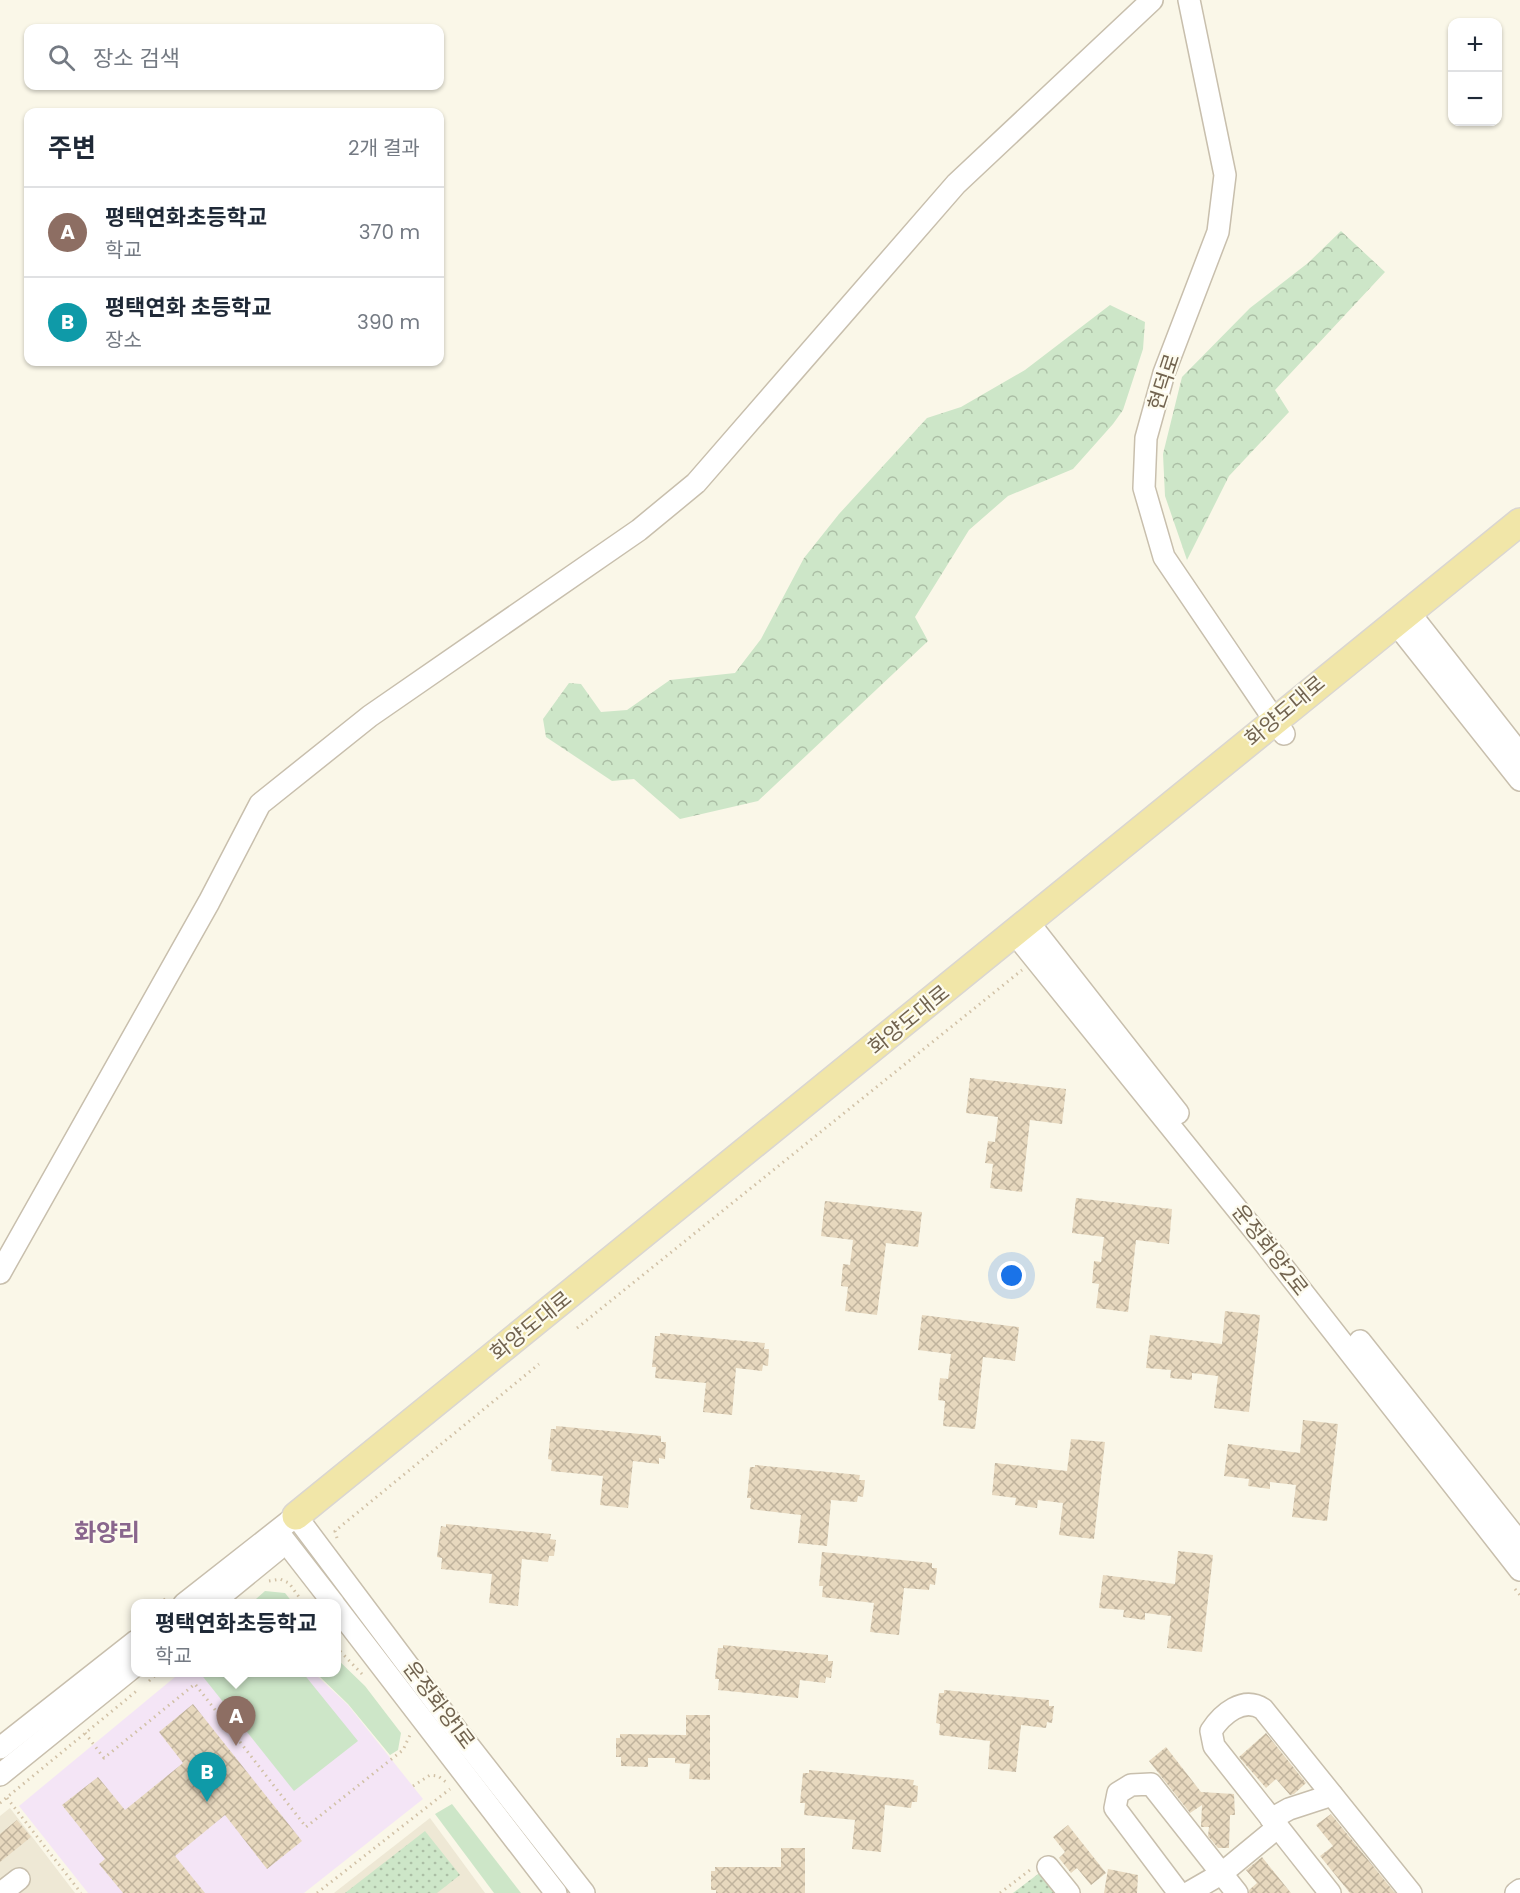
<!DOCTYPE html>
<html lang="ko">
<meta charset="utf-8">
<style>
body{margin:0;font-family:Poppins,"Noto Sans KR",sans-serif;background:#f6f6f7;color:#1f2937}
.controls{position:absolute;right:18px;top:18px;display:grid;overflow:hidden;border-radius:12px;box-shadow:0 2px 4px #0004}
.controls button{width:54px;height:54px;display:grid;place-items:center;padding:0;border:0;border-bottom:2px solid #e0e1e3;background:#fff;color:#1f2937;font:30px sans-serif}
.you{position:absolute;left:1012px;top:1276px;width:21px;height:21px;margin:-15px;border:4px solid #fff;border-radius:50%;background:#1a73e8;box-shadow:0 0 0 9px #1a73e833}
.badge{display:grid;place-items:center;width:39px;height:39px;border-radius:50%;background:#111827;color:#fff;font-size:20px;font-weight:700}
.pin{position:absolute;translate:-50% -50px;filter:drop-shadow(0 2px 3px #0008)}
.pin::after{content:'';position:absolute;top:32px;width:21px;height:18px;background:inherit;clip-path:polygon(0 0,100% 0,50% 100%)}
.popup{position:absolute;left:131px;top:1599px;width:210px;height:78px;box-sizing:border-box;display:grid;place-content:center;border-radius:12px;background:#fff;filter:drop-shadow(0 2px 4px #0005);font-size:20px;white-space:nowrap;color:#747a83}
.popup b{font-size:22px;color:#1f2937}
.popup::after{content:'';position:absolute;left:50%;top:100%;margin-left:-12px;border:12px solid transparent;border-top-color:#fff}
.list{margin:0;padding:0;list-style:none}
h2{display:flex;justify-content:space-between;align-items:center;height:78px;margin:0;padding:0 24px;font-size:26px}
h2 small{font-size:20px;font-weight:400;color:#747a83}
.list li{display:grid;grid-template-columns:39px 1fr auto;gap:18px;align-items:center;box-sizing:border-box;height:90px;padding:0 24px;border-top:2px solid #e0e1e3}
.list b{display:block;font-size:22px;white-space:nowrap}
.list p{margin:0;font-size:20px;white-space:nowrap;color:#747a83}
.list em{font-size:20px;font-style:normal;color:#747a83}
.icon{flex:none;width:33px;height:33px;fill:none;stroke:currentColor;stroke-width:2;stroke-linecap:round;stroke-linejoin:round}
.map{position:relative;flex:none;width:1520px;height:1893px;overflow:hidden}
.search{position:absolute;background:#fff;box-shadow:0 2px 4px #0004;left:24px;top:24px;width:420px;height:66px;display:flex;align-items:center;gap:15px;box-sizing:border-box;padding:0 21px;border-radius:12px;color:#747a83;font-size:22px}
.panel{position:absolute;background:#fff;box-shadow:0 2px 4px #0004;left:24px;top:108px;width:420px;height:258px;border-radius:12px}
.map>svg:first-child{display:block}
.residential{fill:#eee8d5}
.education{fill:#f4e5f6}
.grass{fill:#cde6c8}
.forest{fill:url(#forest-crowns)}
.park{fill:url(#park-dots)}
.building{fill:url(#building-cross-hatch)}
.lines{fill:none;stroke-linecap:round;stroke-linejoin:round}
.minor-casing{stroke:#c8bfad;stroke-width:24}
.major-casing{stroke:#dad6d1;stroke-width:30}
.path{stroke:#d1c1a6;stroke-width:3;stroke-dasharray:1.5 4.5;stroke-linecap:butt}
.minor{stroke:#fff;stroke-width:21}
.major{stroke:#f1e6a8;stroke-width:27}
.labels{text-anchor:middle;stroke-width:4.5;stroke-linejoin:round;paint-order:stroke}
.street-label{font-size:21px;fill:#71634f;stroke:#fdfbee}
.quarter-label{font-size:24px;font-weight:bold;fill:#89668d;stroke:#fdfbee}
</style>
<div class="map">
<svg width="1520" height="1893" viewBox="0 0 1520 1893">
<defs>
<pattern id="forest-crowns" width="20" height="18" patternUnits="userSpaceOnUse" patternTransform="scale(1.5)"><rect width="20" height="18" fill="#cde6c8"/><path d="M2 6a3 3 0 1 1 6 0M12 15a3 3 0 1 1 6 0" fill="none" stroke="#abbea5"/></pattern>
<pattern id="park-dots" width="8" height="8" patternUnits="userSpaceOnUse" patternTransform="scale(1.5)"><rect width="8" height="8" fill="#cde6c8"/><path d="M2 2h.1M6 6h.1" fill="none" stroke="#abbea5" stroke-width="1.8" stroke-linecap="round"/></pattern>
<pattern id="building-cross-hatch" width="8" height="8" patternUnits="userSpaceOnUse" patternTransform="scale(1.5)"><rect width="8" height="8" fill="#e7d8be"/><path d="M0 0l8 8M0 8l8-8" fill="none" stroke="#c0b39d"/></pattern>
</defs>
<rect width="100%" height="100%" fill="#faf7e8"/>
<g class="residential">
<polygon points="10,1808 75,1893 0,1893 0,1816"/>
<polygon points="430,1818 485,1893 334,1893"/>
</g>
<polygon class="education" points="181,1672 314,1673 348,1705 423,1799 304,1893 88,1893 19,1806"/>
<g class="grass">
<polygon points="265,1591 285,1593 293,1603 260,1603 256,1599"/>
<polygon points="337,1659 365,1686 401,1733 398,1750 390,1755 348,1704 316,1673 336,1672"/>
<polygon points="200,1673 303,1673 358,1741 294,1791"/>
<polygon points="452,1804 521,1893 494,1893 435,1814"/>
</g>
<g class="forest">
<polygon points="1341,231 1385,272 1275,390 1289,412 1229,476 1187,560 1165,496 1163,454 1182,377 1250,308 1308,263"/>
<polygon points="1110,305 1145,322 1143,349 1123,410 1113,424 1073,469 1008,496 969,530 915,617 928,641 758,801 680,819 634,779 612,781 546,737 543,719 569,683 581,684 601,712 627,710 670,680 735,673 761,639 804,558 839,514 927,418 961,407 1025,370"/>
</g>
<g class="park">
<polygon points="425,1831 460,1875 437,1893 345,1893"/>
<polygon points="1042,1871 1058,1893 1013,1893"/>
</g>
<g class="building">
<polygon points="970,1078 1066,1089 1062,1124 1030,1120 1022,1192 990,1188 993,1164 985,1163 988,1141 995,1142 998,1117 966,1113"/>
<polygon points="1076,1198 1172,1209 1169,1244 1136,1240 1128,1312 1096,1308 1099,1284 1092,1283 1094,1261 1101,1262 1104,1237 1072,1233"/>
<polygon points="825,1201 922,1212 918,1247 886,1243 877,1315 845,1311 848,1287 841,1286 843,1264 850,1265 853,1240 821,1236"/>
<polygon points="1225,1311 1260,1315 1249,1412 1214,1408 1218,1376 1192,1373 1192,1380 1170,1378 1171,1370 1146,1368 1150,1335 1222,1344"/>
<polygon points="922,1315 1019,1327 1015,1361 983,1357 975,1429 943,1426 945,1401 938,1400 940,1378 948,1379 951,1354 918,1350"/>
<polygon points="660,1333 765,1343 764,1349 769,1349 768,1366 763,1365 762,1371 736,1368 732,1415 703,1412 706,1383 655,1378 656,1367 652,1367 655,1336 660,1336"/>
<polygon points="1303,1420 1338,1424 1327,1521 1292,1517 1296,1485 1270,1482 1270,1489 1248,1486 1249,1479 1224,1476 1228,1444 1300,1453"/>
<polygon points="556,1426 661,1436 661,1442 666,1442 665,1459 659,1458 659,1464 633,1461 628,1508 600,1505 603,1476 551,1471 552,1460 548,1459 551,1429 556,1429"/>
<polygon points="1071,1439 1105,1442 1094,1539 1059,1535 1063,1503 1038,1500 1037,1508 1015,1505 1016,1498 992,1495 995,1463 1067,1471"/>
<polygon points="755,1465 860,1475 859,1480 865,1480 863,1497 858,1496 857,1502 831,1500 827,1546 798,1543 801,1515 750,1509 751,1498 747,1498 750,1467 755,1467"/>
<polygon points="446,1524 551,1534 550,1539 556,1540 554,1556 549,1556 548,1562 522,1559 518,1606 489,1603 492,1574 441,1569 442,1558 437,1557 441,1526 446,1527"/>
<polygon points="1178,1551 1213,1555 1202,1652 1167,1648 1171,1616 1145,1613 1145,1620 1123,1617 1124,1610 1099,1608 1103,1575 1175,1584"/>
<polygon points="822,1552 932,1563 932,1568 937,1568 935,1585 930,1584 929,1590 904,1588 899,1635 870,1632 874,1603 822,1597 823,1586 819,1586"/>
<polygon points="723,1645 828,1655 828,1661 833,1661 831,1678 826,1677 825,1683 800,1680 798,1698 718,1690 719,1679 715,1679 718,1648 723,1648"/>
<polygon points="944,1690 1049,1700 1049,1706 1054,1706 1052,1723 1047,1722 1046,1728 1021,1725 1016,1772 988,1769 990,1741 939,1735 940,1724 936,1723 939,1693 944,1693"/>
<polygon points="193,1704 302,1841 267,1869 225,1815 175,1856 205,1893 123,1893 99,1864 105,1859 62,1805 98,1777 125,1810 183,1763 159,1732"/>
<polygon points="686,1715 710,1715 710,1780 689,1779 690,1764 675,1763 675,1758 648,1758 648,1767 621,1766 621,1757 616,1757 616,1738 620,1738 620,1734 686,1735"/>
<polygon points="1266,1733 1306,1783 1294,1794 1290,1795 1276,1779 1266,1788 1239,1757"/>
<polygon points="1166,1747 1201,1792 1234,1794 1235,1815 1230,1815 1229,1848 1218,1848 1208,1836 1209,1827 1201,1827 1202,1805 1190,1813 1149,1761"/>
<polygon points="809,1770 914,1780 913,1785 918,1786 917,1802 912,1802 911,1808 885,1805 881,1852 852,1849 855,1820 804,1815 805,1803 800,1803 803,1773 809,1773"/>
<polygon points="1331,1814 1395,1893 1350,1893 1320,1856 1333,1846 1316,1825"/>
<polygon points="17,1820 31,1837 0,1862 0,1834"/>
<polygon points="1068,1825 1106,1873 1091,1885 1077,1868 1071,1873 1059,1858 1065,1852 1053,1837"/>
<polygon points="781,1848 805,1848 805,1893 716,1893 716,1890 711,1890 711,1871 715,1871 715,1867 781,1867"/>
<polygon points="1262,1857 1291,1893 1249,1893 1249,1890 1257,1883 1246,1870"/>
<polygon points="1108,1869 1138,1875 1137,1893 1104,1893"/>
</g>
<g class="lines">
<g class="minor-casing">
<g id="minor">
<polyline points="1189,0 1225,175 1218,232 1164,373 1146,438 1144,488 1164,557 1284,734"/>
<polyline points="1408,611 1520,754"/>
<polyline points="1394,621 1520,780"/>
<polyline points="1029,923 1178,1113"/>
<polyline points="1015,934 1258,1235 1520,1570"/>
<polyline points="0,1273 209,902 260,804 370,716 639,530 696,483 956,184 1152,0"/>
<polyline points="1360,1341 1520,1543"/>
<polyline points="278,1532 334,1604"/>
<polyline points="184,1604 296,1516 458,1732 584,1893"/>
<polyline points="211,1604 277,1550"/>
<polyline points="336,1607 556,1893"/>
<polyline points="0,1748 136,1641"/>
<polyline points="0,1775 136,1665"/>
<polyline points="1271,1819 1289,1809 1332,1795"/>
<polyline points="1048,1867 1069,1893"/>
<polyline points="1,1893 19,1879"/>
<polyline points="1179,1893 1115,1808 1118,1793 1131,1785 1151,1784 1237,1893"/>
<polyline points="1188,1893 1221,1874 1278,1827"/>
<path d="M1330 1893 1214 1746 1211 1731C1222 1714 1243 1696 1263 1709L1411 1893"/>
<polyline points="1516,1893 1520,1890"/>
</g>
</g>
<g class="major-casing">
<polyline id="major" points="296,1516 1520,522"/>
</g>
<g class="path">
<polyline points="577,1328 1022,970"/>
<polyline points="337,1538 335,1531 539,1364"/>
<polyline points="269,1581 280,1579 289,1583 304,1604"/>
<polyline points="1515,1589 1520,1595"/>
<polyline points="160,1604 167,1597"/>
<polyline points="336,1647 362,1674"/>
<polyline points="149,1681 159,1672"/>
<polyline points="85,1733 104,1758 195,1684 306,1827 403,1750 410,1735"/>
<polyline points="413,1786 430,1775 438,1776 446,1782"/>
<polyline points="7,1798 81,1893"/>
<polyline points="0,1803 139,1689"/>
<polyline points="317,1893 450,1789"/>
<polyline points="1000,1893 1030,1870"/>
</g>
<use href="#minor" class="minor"/>
<use href="#major" class="major"/>
</g>
<g class="labels">
<g class="street-label">
<text transform="translate(1164 382) rotate(-72)" y="7">현덕로</text>
<text transform="translate(1285 711) rotate(-40)" y="7">화양도대로</text>
<text transform="translate(909 1020) rotate(-39)" y="7">화양도대로</text>
<text transform="translate(1270 1250) rotate(52)" y="7">운정화양2로</text>
<text transform="translate(531 1326) rotate(-39)" y="7">화양도대로</text>
<text transform="translate(439 1705) rotate(53)" y="7">운정화양1로</text>
</g>
<g class="quarter-label">
<text x="107" y="1541">화양리</text>
</g>
</g>
</svg>
<div class="controls">
<button>+</button>
<button>−</button>
</div>
<div class="you"></div>
<div class="pin badge" style="left:236px;top:1746px;background:#8d6e63">A</div>
<div class="popup"><b>평택연화초등학교</b>학교</div>
<div class="pin badge" style="left:207px;top:1802px;background:#0f9aa8">B</div>
<div class="search"><svg class="icon" aria-label="search" viewBox="0 0 24 24"><circle cx="10" cy="10" r="6"/><path d="M15 15l6 6"/></svg>장소 검색</div>
<section class="panel">
<h2>주변<small>2개 결과</small></h2>
<ul class="list">
<li><span class="badge" style="background:#8d6e63">A</span><div><b>평택연화초등학교</b><p>학교</p></div><em>370 m</em></li>
<li><span class="badge" style="background:#0f9aa8">B</span><div><b>평택연화 초등학교</b><p>장소</p></div><em>390 m</em></li>
</ul>
</section>
</div>
